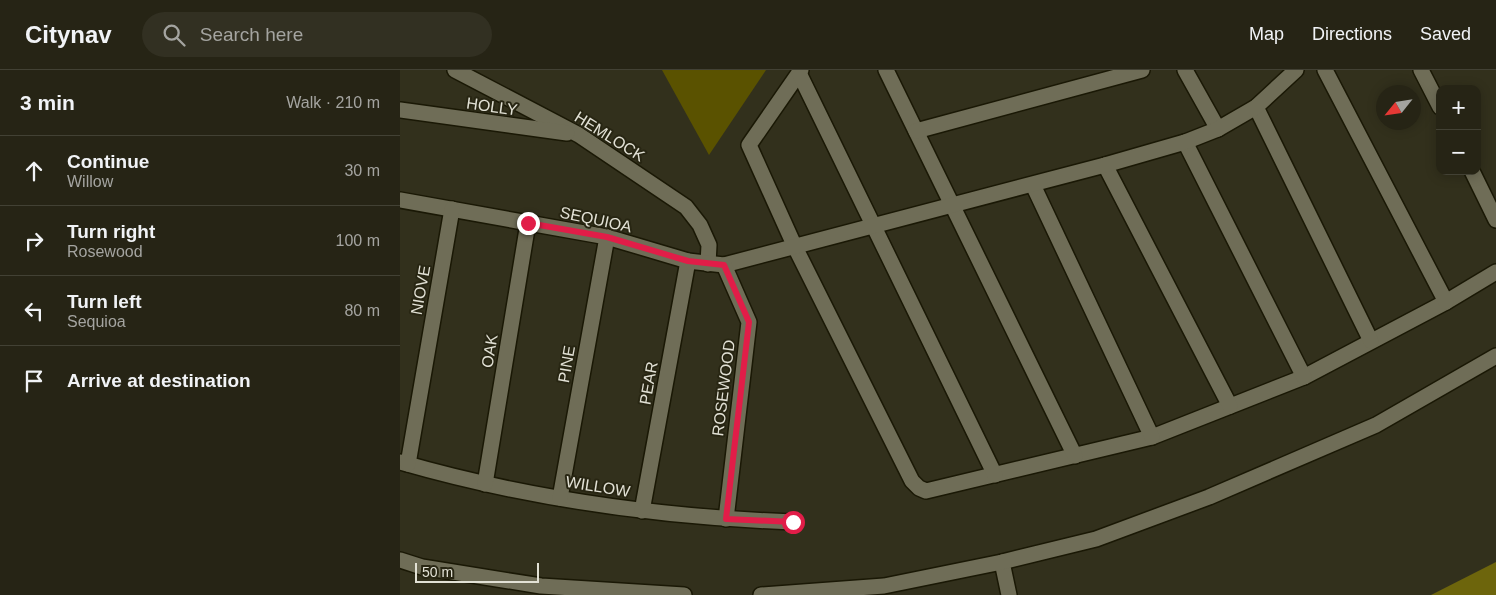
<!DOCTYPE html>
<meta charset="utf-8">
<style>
body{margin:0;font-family:Helvetica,sans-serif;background:#323022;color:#f1f3f6}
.controls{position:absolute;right:15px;top:15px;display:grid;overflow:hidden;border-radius:10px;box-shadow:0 2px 12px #0003}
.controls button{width:45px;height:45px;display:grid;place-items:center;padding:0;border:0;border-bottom:1px solid #424134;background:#262415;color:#f1f3f6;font:25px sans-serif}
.compass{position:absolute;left:976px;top:15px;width:45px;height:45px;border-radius:50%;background:#262415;box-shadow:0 2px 12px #0003;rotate:240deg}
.scale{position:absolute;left:15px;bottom:12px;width:124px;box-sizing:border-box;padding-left:5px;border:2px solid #e2e1d5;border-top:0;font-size:14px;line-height:18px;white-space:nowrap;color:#e2e1d5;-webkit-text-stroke:4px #282613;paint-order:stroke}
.stop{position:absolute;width:15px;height:15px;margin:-11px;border:4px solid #e11d48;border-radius:50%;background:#fff}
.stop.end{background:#e11d48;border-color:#fff;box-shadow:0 1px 5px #0008}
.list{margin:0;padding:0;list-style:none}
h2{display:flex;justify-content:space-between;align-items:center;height:65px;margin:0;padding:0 20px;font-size:21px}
h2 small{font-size:16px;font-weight:400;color:#a4a4a0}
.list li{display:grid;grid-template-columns:32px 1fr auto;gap:15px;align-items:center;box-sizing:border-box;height:70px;padding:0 20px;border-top:1px solid #424134}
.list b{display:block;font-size:19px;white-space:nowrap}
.list p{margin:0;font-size:16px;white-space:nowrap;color:#a4a4a0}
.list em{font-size:16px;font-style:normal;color:#a4a4a0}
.icon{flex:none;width:28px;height:28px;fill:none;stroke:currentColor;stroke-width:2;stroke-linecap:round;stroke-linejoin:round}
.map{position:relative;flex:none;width:1096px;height:525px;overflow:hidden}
header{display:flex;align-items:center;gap:30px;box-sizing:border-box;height:70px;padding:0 25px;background:#262415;border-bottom:1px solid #424134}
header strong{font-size:24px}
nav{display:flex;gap:28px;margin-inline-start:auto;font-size:18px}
.search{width:350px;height:45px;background:#323022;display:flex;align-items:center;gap:12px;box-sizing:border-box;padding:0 18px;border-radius:28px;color:#a4a4a0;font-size:19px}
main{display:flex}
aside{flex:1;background:#262415}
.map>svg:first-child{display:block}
.green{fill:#5a5200}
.forest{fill:#6d650c}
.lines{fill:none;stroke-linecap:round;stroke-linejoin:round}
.minor-casing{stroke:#1a1805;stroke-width:18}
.minor{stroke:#6f6d57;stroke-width:15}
.route{stroke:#e11d48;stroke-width:6}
.labels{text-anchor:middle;stroke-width:4;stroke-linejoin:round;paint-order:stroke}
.street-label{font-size:16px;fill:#e2e1d5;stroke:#282613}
</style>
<header>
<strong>Citynav</strong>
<div class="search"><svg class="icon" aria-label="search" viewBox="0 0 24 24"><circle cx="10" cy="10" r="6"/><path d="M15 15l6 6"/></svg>Search here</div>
<nav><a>Map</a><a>Directions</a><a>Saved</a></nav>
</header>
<main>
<aside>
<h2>3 min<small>Walk · 210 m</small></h2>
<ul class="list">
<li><svg class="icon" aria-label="ahead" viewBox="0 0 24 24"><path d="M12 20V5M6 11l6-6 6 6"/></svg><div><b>Continue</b><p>Willow</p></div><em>30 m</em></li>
<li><svg class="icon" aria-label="right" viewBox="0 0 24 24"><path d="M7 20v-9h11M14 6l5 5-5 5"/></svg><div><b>Turn right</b><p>Rosewood</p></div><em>100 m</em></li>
<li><svg class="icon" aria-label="left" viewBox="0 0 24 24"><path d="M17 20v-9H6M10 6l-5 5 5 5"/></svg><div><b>Turn left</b><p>Sequioa</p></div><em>80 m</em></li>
<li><svg class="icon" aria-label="arrive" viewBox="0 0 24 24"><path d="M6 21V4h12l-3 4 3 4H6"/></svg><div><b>Arrive at destination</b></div></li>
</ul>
</aside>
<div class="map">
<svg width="1096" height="525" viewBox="0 0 1096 525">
<rect width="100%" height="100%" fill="#32301c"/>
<polygon class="green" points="262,0 366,0 309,85"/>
<polygon class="forest" points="1096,492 1096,525 1031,525"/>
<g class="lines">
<g class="minor-casing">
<g id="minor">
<polyline points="55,0 179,65 286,137 300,155 309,175 308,194"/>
<polyline points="401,0 349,75 395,177 512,411 519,418 526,421 752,367 904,307 1046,232 1096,202"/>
<polyline points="486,0 675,386"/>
<polyline points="785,0 818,59"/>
<polyline points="925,0 1046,232"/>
<polyline points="1021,0 1040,37"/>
<polyline points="399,3 595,405"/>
<polyline points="856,37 971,271"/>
<polyline points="0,40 167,63"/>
<polyline points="516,61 742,0"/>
<polyline points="785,72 904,307"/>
<polyline points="705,95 830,336"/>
<polyline points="1072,101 1096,150"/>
<polyline points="633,115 752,367"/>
<polyline points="0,130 207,167 288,191 324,195 705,95 785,72 818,59 856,37 896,0"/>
<polyline points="324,195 349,252 326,449"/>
<path d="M0 392C128 429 260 447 393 452"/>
<polyline points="8,394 52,139"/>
<polyline points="85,414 128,153"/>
<polyline points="160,428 207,167"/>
<polyline points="242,441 288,191"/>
<polyline points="0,490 22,497 141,516 284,525"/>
<polyline points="602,492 609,525"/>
<polyline points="361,525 484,516 602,492 696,469 809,427 976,355 1096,286"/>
</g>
</g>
<use href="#minor" class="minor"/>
</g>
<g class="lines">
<polyline class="route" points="128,153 207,167 288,191 324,195 349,252 326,449 393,452"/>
</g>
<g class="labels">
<g class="street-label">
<text transform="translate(92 36) rotate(8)" y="6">HOLLY</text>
<text transform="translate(210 66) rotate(32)" y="6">HEMLOCK</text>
<text transform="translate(196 149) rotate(12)" y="6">SEQUIOA</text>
<text transform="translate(20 220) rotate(-80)" y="6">NIOVE</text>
<text transform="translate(89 281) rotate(-81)" y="6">OAK</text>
<text transform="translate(166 294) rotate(-80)" y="6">PINE</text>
<text transform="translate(248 313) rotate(-80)" y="6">PEAR</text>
<text transform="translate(323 318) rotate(-83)" y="6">ROSEWOOD</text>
<text transform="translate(198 416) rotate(9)" y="6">WILLOW</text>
</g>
</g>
</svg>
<div class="controls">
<button>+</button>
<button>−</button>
</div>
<svg class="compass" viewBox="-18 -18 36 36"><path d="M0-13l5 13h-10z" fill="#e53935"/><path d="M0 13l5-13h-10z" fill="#a4a4a0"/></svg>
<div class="scale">50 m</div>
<div class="stop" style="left:393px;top:452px"></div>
<div class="stop end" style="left:128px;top:153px"></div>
</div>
</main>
